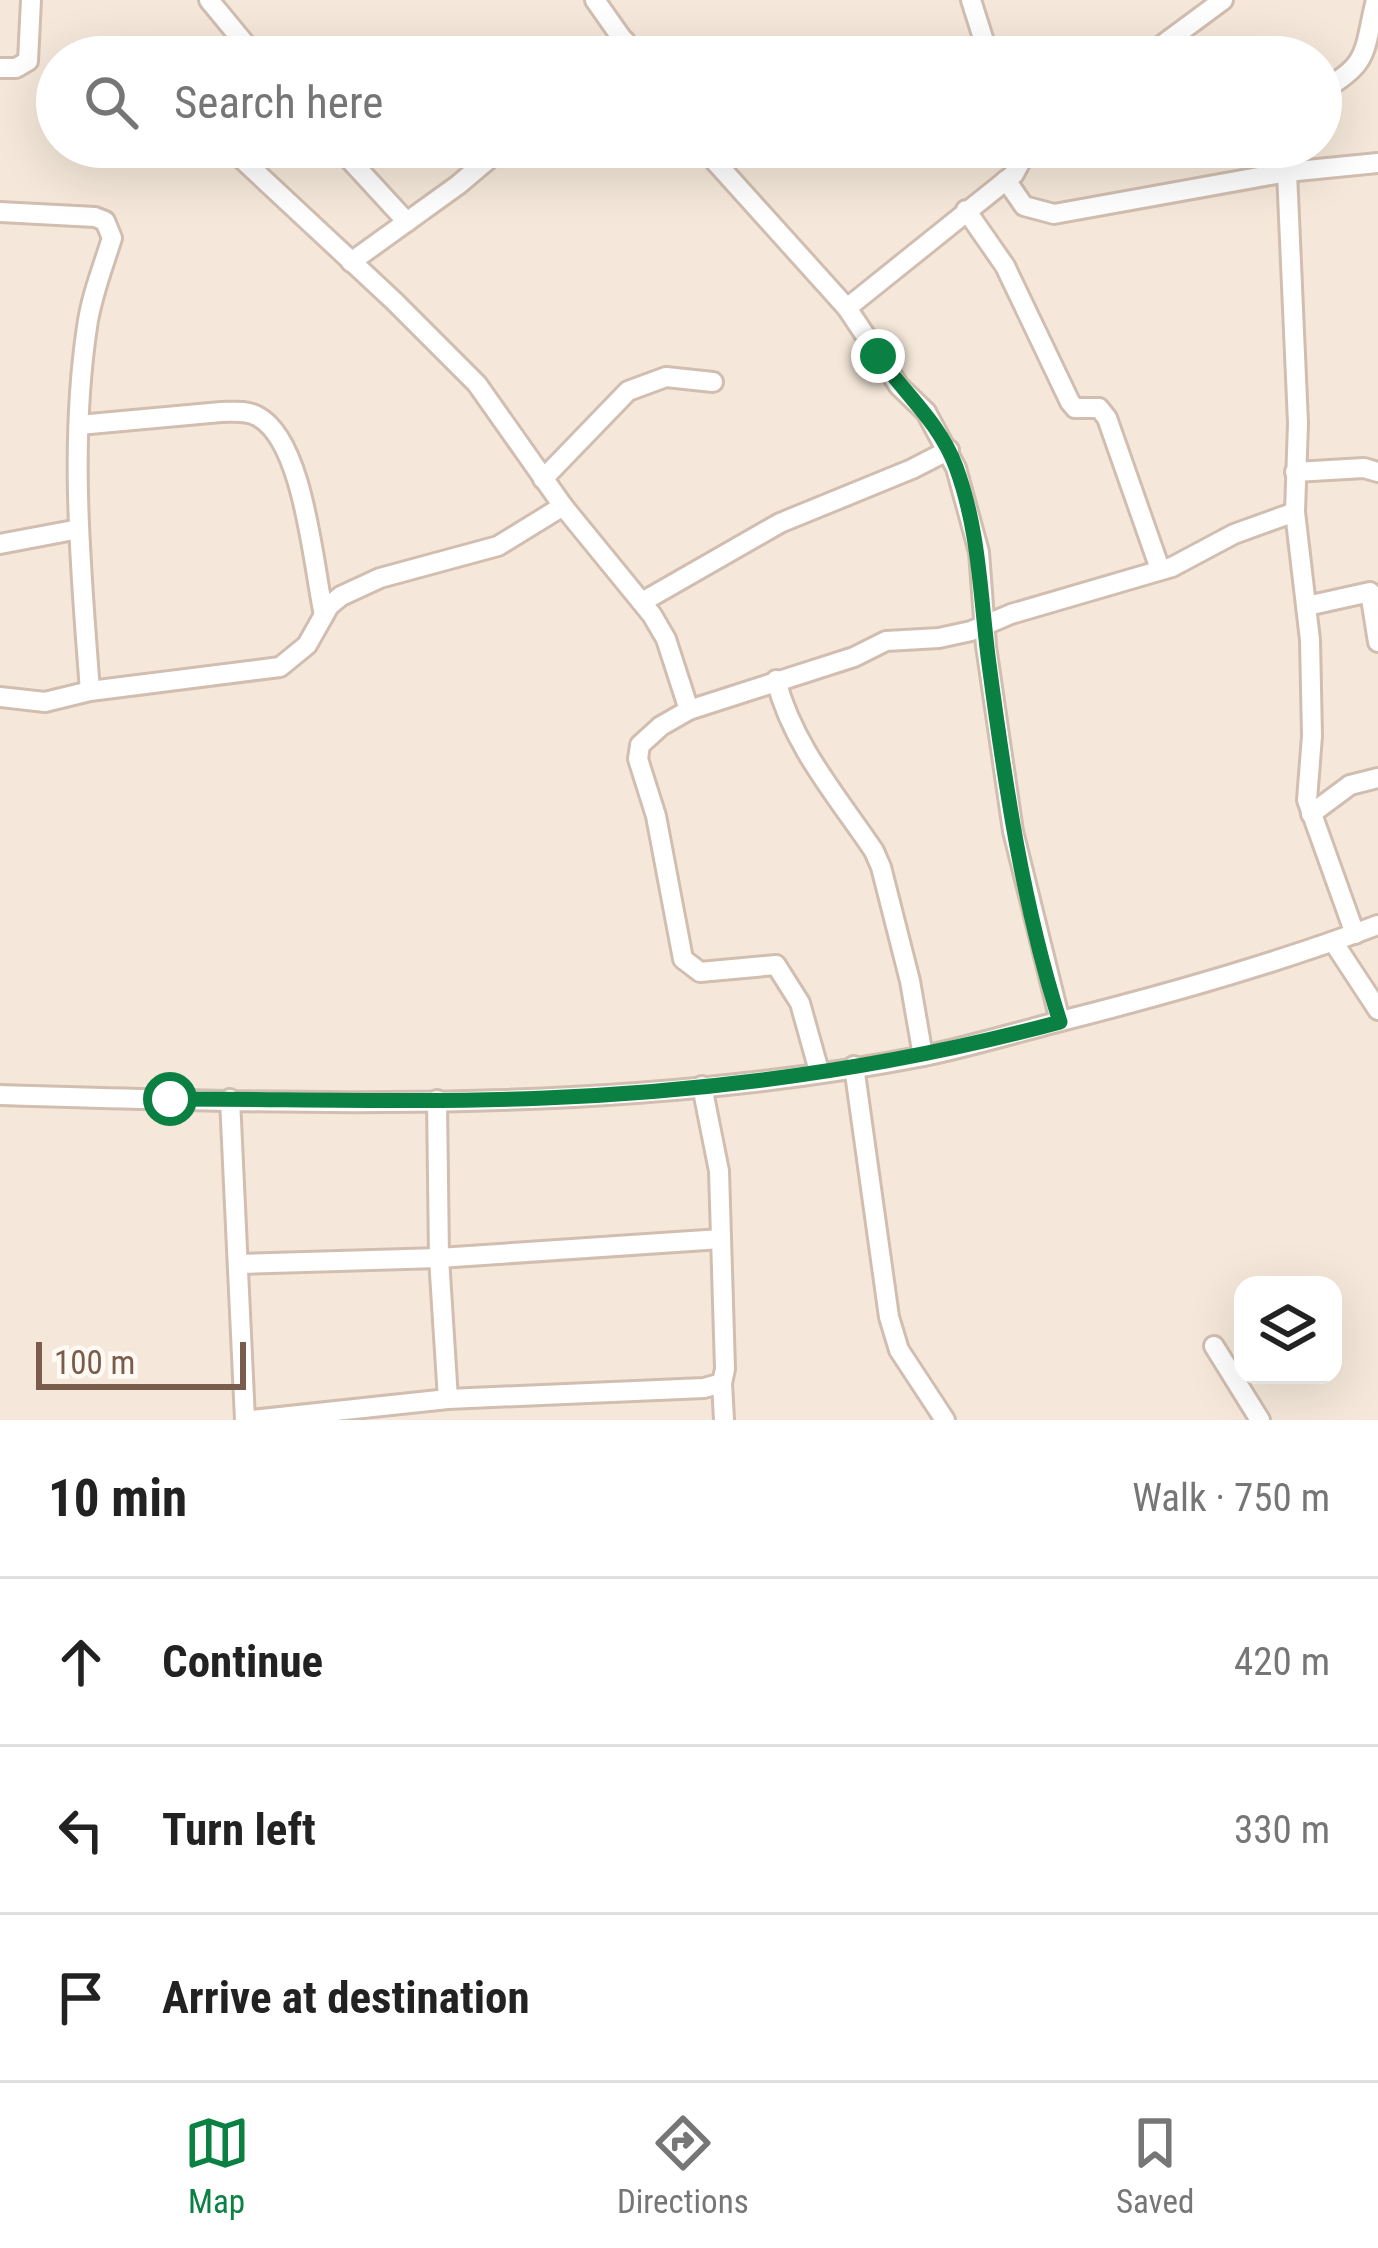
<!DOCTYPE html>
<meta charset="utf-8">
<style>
body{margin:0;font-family:"Roboto Condensed",sans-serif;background:#f2f2f2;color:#222}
.controls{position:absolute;right:36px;bottom:36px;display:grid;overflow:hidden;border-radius:24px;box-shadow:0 12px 48px #0002}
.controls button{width:108px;height:108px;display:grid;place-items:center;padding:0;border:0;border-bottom:3px solid #e0e0e0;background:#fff;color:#222;font:60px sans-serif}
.scale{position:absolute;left:36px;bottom:30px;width:210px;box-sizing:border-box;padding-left:12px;border:6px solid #7a5c4d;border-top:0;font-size:33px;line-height:42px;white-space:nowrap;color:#7a5c4d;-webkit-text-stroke:9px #fffaf3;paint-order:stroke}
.stop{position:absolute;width:36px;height:36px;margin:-27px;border:9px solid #0b8043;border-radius:50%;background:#fff}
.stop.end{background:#0b8043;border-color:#fff;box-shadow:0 3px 12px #0008}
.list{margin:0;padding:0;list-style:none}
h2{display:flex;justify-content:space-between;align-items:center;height:156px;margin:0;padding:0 48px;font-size:51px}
h2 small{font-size:39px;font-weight:400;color:#767676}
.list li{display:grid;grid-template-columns:78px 1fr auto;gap:36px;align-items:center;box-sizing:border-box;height:168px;padding:0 48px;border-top:3px solid #e0e0e0}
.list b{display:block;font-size:45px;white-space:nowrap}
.list em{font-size:39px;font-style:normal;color:#767676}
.icon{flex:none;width:66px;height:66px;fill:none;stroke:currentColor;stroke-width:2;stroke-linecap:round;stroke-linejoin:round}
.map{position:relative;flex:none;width:1378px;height:1420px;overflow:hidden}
.search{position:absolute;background:#fff;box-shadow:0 12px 48px #0002;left:36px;right:36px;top:36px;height:132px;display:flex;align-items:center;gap:30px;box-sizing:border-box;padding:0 42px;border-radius:66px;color:#767676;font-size:45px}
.sheet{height:660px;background:#fff}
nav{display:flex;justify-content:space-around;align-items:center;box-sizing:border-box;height:168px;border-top:3px solid #e0e0e0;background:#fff;font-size:33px;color:#767676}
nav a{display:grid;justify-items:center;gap:6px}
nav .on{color:#0b8043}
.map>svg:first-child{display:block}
.residential{fill:#f5e8da;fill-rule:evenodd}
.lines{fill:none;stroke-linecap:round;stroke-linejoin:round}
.minor-casing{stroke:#d1beb0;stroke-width:24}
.minor{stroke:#fff;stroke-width:18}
.route{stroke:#0b8043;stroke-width:15}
</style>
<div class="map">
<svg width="1378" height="1420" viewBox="0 0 1378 1420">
<rect width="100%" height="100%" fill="#fdf6ec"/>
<path class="residential" d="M0 0H1378V1420H0ZM57 57H1321V147H57ZM1243 1285H1333V1375H1243Z"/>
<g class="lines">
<g class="minor-casing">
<g id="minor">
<polyline points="209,0 256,57"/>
<polyline points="595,0 635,57"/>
<polyline points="971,0 989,57"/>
<polyline points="606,57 625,41"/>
<polyline points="1146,57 1223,0"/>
<polyline points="0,68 16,68 28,61 31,0"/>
<path d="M1321 91C1371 63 1363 52 1376 0"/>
<polyline points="229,147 394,301 477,384 563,506 652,615 666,639 689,710"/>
<polyline points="338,147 407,222"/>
<polyline points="702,147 847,308 899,386 926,412 956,468 979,552 986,646 1013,831 1060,1021"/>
<polyline points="1291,147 1287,172 1298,423 1295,512 1310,640 1312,736 1307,800 1355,934"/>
<polyline points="1006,180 1024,206 1054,214 1287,172 1378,163"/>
<polyline points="966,210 1005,266 1070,402 1075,408 1099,408 1107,418 1160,569"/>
<path d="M0 212 95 217 105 221 112 238C103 267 91 297 87 327 69 447 81 571 90 691"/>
<polyline points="351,262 458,185 503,147"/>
<polyline points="847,308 1014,174 1020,163 1016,147"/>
<path d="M79 425 221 412C233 412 246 410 257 416 304 440 313 565 324 615"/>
<polyline points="1295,472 1364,468 1378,472"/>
<polyline points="543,479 628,391 666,377 713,382"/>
<polyline points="0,544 79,529"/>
<polyline points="642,602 780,523 912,469 949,450"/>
<polyline points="1307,606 1370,592 1378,642"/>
<path d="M776 680C793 746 837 796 874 851L881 867 910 981 923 1056"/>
<polyline points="0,697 45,702 90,691 280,667 307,645 329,606 341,596 380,578 498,546 563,506"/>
<polyline points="1311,814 1350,785 1378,778"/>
<polyline points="1334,943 1378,1010"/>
<polyline points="854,1066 889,1317 899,1350 945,1420"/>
<polyline points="819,1071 800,1003 776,965 700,972 683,959 656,816 638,759 640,745 661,726 689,710 854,657 886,641 939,638 971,631 1011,614 1172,567 1234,534 1295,512"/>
<path d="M0 1095C307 1104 622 1115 924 1056 972 1046 1018 1032 1065 1020 1172 993 1275 964 1378 925"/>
<polyline points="230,1099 245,1420"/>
<polyline points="437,1100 439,1258 448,1399"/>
<polyline points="240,1264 439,1258 721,1239"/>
<polyline points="1214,1346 1260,1420"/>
<polyline points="722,1383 724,1420"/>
<polyline points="251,1420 448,1399 704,1388 722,1383 725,1369 719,1171 702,1086"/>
</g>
</g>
<use href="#minor" class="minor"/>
</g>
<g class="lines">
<path class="route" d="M170 1099C295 1099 420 1103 545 1098 718 1091 893 1067 1060 1022 1023 906 1005 784 989 664 980 597 980 532 956 467 940 423 905 394 878 356"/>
</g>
</svg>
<div class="controls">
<button><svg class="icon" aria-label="layers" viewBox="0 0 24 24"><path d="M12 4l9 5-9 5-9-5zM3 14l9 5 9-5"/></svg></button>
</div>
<div class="scale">100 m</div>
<div class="stop" style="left:170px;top:1099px"></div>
<div class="stop end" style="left:878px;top:356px"></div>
<div class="search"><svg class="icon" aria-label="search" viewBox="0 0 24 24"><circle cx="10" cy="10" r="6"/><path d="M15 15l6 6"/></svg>Search here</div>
</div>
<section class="sheet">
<h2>10 min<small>Walk · 750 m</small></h2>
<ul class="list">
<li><svg class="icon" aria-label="ahead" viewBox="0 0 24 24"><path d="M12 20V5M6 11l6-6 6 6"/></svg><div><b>Continue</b></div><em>420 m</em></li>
<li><svg class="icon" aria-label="left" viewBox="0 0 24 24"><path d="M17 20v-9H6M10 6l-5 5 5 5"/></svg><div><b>Turn left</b></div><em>330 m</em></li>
<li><svg class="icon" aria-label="arrive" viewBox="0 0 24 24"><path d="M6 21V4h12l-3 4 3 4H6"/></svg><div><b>Arrive at destination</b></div></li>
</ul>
</section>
<nav>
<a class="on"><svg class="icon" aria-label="map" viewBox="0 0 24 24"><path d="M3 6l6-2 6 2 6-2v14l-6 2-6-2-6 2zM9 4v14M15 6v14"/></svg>Map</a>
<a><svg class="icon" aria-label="directions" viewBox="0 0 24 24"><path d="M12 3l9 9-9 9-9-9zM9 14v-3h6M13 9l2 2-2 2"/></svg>Directions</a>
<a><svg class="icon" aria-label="saved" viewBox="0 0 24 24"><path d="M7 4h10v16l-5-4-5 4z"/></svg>Saved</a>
</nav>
